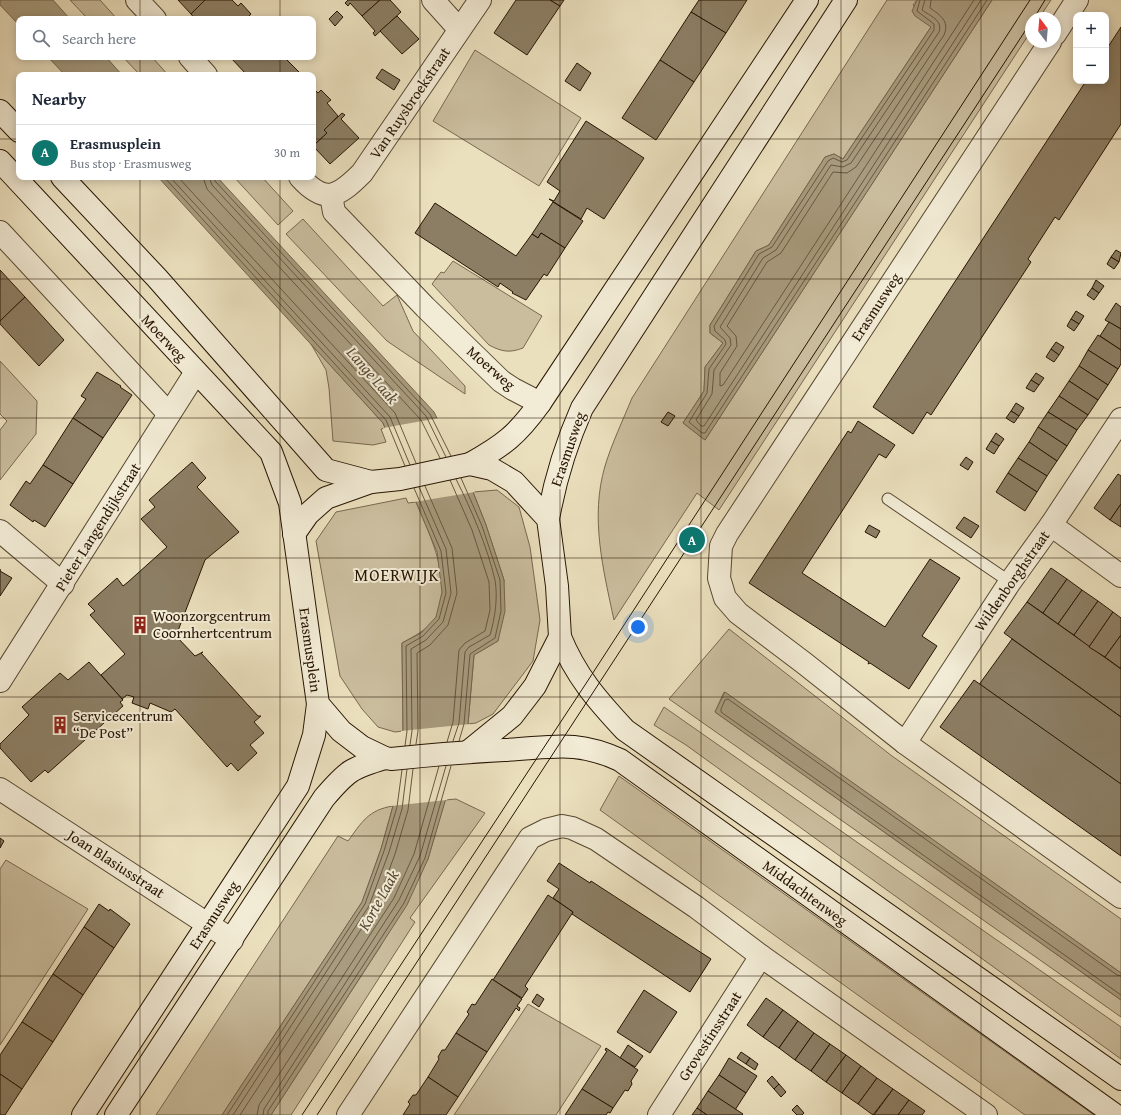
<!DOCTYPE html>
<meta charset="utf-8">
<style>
body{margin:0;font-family:"Gentium Book Plus",serif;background:#f6f6f7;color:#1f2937}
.controls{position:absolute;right:12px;top:12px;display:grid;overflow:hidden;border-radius:8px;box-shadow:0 2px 10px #0003}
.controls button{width:36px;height:36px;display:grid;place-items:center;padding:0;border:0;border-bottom:1px solid #e0e1e3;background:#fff;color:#1f2937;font:20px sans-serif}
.compass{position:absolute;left:1025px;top:12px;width:36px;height:36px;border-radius:50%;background:#fff;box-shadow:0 2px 10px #0003;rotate:344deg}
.you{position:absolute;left:638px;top:627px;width:14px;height:14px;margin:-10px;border:3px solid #fff;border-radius:50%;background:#1a73e8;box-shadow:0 0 0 6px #1a73e833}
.badge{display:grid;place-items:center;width:26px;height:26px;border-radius:50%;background:#0f766e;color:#fff;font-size:13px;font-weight:700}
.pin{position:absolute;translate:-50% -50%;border:2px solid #fff;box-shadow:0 1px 4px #0006}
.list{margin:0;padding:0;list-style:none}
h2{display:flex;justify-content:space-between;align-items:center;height:52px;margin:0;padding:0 16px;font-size:17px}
h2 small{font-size:13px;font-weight:400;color:#747a83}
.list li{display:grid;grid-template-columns:26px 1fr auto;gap:12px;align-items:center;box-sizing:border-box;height:56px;padding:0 16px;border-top:1px solid #e0e1e3}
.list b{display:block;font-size:15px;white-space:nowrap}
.list p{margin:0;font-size:13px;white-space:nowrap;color:#747a83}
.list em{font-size:13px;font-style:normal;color:#747a83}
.icon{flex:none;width:22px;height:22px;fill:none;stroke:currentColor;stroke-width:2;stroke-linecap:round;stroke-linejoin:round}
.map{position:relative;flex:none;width:1121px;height:1115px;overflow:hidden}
.search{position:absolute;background:#fff;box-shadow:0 2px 10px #0003;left:16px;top:16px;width:300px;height:44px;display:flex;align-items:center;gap:10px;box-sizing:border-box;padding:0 14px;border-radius:8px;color:#747a83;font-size:15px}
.panel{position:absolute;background:#fff;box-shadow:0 2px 10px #0003;left:16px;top:72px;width:300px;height:108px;border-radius:8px}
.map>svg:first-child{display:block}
.green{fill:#cabd9e;stroke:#786850}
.water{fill:#a89b7e;stroke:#74654c}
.pier{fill:#ebe0be}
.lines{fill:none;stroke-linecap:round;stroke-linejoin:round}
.shore{stroke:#675840;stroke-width:1}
.building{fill:#8c7e64;stroke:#261402}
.lane-casing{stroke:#574731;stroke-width:13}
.street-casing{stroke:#574731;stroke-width:24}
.secondary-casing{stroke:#261402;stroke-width:24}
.lane{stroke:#f2ebd5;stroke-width:11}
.street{stroke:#f2ebd5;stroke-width:22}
.secondary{stroke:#f2ebd5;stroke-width:22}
.tram{stroke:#261402;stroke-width:1}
.grid{fill:none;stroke:#261402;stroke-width:1;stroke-opacity:0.55}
.labels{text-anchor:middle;stroke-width:4;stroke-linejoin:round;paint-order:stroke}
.street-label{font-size:15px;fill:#261402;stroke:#f2ebd5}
.poi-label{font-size:15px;fill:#261402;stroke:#f2ebd5;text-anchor:start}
.water-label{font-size:16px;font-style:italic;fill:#5a4a34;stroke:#f2ebd5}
.quarter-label{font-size:17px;letter-spacing:1px;fill:#261402;stroke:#f2ebd5}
</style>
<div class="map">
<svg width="1121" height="1115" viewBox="0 0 1121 1115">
<rect width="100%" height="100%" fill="#ebe0be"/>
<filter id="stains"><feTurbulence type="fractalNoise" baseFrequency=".005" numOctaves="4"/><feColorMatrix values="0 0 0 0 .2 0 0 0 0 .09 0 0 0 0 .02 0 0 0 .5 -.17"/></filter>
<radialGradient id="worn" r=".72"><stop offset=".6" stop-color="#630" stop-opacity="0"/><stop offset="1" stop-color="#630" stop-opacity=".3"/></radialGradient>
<g class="green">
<polygon points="70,0 100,0 117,19 88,19"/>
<path d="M887 0H917L913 5 931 27 843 159 834 154 825 157 769 245 756 251 710 325V333L723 343 705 367 704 391 683 423 705 440 992 0H1051L1039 18H1031V31L719 510 697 493 614 620C603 569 590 517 605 466 612 443 623 420 632 398Z"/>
<polygon points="475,50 581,118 539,186 433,121"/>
<polygon points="123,57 152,57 168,75 140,75"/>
<polygon points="234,177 262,177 293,211 278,225"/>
<polygon points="303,219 383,306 397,295 413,331 465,386 465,394 387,341 286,234"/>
<path d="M453 261 542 316 523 348C510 353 502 352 489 345L432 284 441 272 444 273Z"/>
<polygon points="311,344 383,423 385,428 381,429 386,442 373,445 333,441 329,388 326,370"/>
<polygon points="0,361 37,401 36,434 0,480 0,430 7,421 0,414"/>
<polygon points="497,490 519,507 530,547 540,620 533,661 493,714 476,723 468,724 474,655 498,641 504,580 486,525 473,492"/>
<path d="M406 498 408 503 416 502C429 533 454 583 436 617 428 630 414 636 402 643L403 731 395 732 378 727 362 709 340 676 316 541 336 512Z"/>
<polygon points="729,629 892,756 1121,919 1121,973 724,692 715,712 1121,1000 1121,1017 669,699"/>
<polygon points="664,707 1121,1027 1121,1059 686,745 654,725"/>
<polygon points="619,776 1094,1115 1025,1115 600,810"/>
<polygon points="456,799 485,813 410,918 415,922 291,1115 271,1115 380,947 428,859 445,800"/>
<path d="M393 806 381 849 362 902 222 1115H156L338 836 348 841C362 822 368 810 393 806Z"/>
<polygon points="6,860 88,909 0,1045 0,869"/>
<polygon points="528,1004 601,1046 556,1115 454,1115"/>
</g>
<g class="water">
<polygon points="0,0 53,0 70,19 19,19 19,25 0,5"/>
<polygon points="917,0 992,0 705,440 683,423 704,391 705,367 723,343 710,333 710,325 756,251 769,245 825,157 834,154 843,159 931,27 915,16 912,11"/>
<polygon points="48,57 106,57 122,75 65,75"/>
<polygon points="158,177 217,177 434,412 473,492 486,525 504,580 505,611 498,641 474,655 468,724 428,859 407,905 271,1115 222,1115 362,902 381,849 393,806 403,731 402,643 421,633 436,617 442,592 437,552 383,423"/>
<polygon points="725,692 1121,973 1121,1000 715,712"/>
</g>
<g class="pier">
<polygon points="439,418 475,492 414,502 383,428"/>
<polygon points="470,724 447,800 391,806 401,731"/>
</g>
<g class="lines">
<g class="shore">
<polyline points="920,0 917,11 934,24 934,30 847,160 842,162 833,158 828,161 772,247 759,254 714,326 715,331 725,340 726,344 709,369 707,393 689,422 702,433 705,433 987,0"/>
<path d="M925 0 922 10C930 16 943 20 939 32L851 163 843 167 831 165 776 250 763 258 720 327 730 338 731 345 714 370 712 394 696 420 701 426H704L981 0"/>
<path d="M931 0 930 8C940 15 950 21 944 35L856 167 847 173 833 172 781 253 767 262 727 326 736 336 737 346 720 373V386L723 385 974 0"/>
<polyline points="164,177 386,420 405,466"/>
<polyline points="170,177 390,417 410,465"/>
<polyline points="178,177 395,413 416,463"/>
<polyline points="203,177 207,189 421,420 440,458"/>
<polyline points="209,177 212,185 426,416 446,457"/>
<polyline points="214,177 215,181 430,414 451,456"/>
<path d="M453 741 459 723 465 652 469 647 490 635C495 618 498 598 495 580 487 546 472 511 456 479"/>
<polyline points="459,741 464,724 470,654 495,638 501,611 500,580 482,526 461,478"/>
<polyline points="447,742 453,722 459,650 465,643 485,631 490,610 489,582 472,530 450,480"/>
<polyline points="416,744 418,731 417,653 430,645 448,625 457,593 452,548 425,486"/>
<polyline points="410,745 412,731 411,649 426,640 443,622 451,593 446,549 419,487"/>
<polyline points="405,746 407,731 406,646 423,636 439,619 446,593 441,551 414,488"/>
<polyline points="1121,976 1117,975 728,699 725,700 721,709 721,712 1121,995"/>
<polyline points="227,1115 365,904 384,851 397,807 402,770"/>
<polyline points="233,1115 369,906 389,852 402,809 407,769"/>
<polyline points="240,1115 375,908 395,854 408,810 413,769"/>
<polyline points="257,1115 259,1105 394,898 414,854 439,766"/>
<polyline points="263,1115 264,1109 399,900 420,856 446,766"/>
<polyline points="268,1115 268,1111 404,903 425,858 451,766"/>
</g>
</g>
<g class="building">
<polygon points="178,0 205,0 191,14"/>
<polygon points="205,0 232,0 238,6 241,3 251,14 248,17 249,19 195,19 191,14"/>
<polygon points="348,0 380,0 362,16 350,3 348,6 345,3"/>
<polygon points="380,0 390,0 401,12 375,36 373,33 375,31 362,16"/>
<polygon points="516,0 550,0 560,6 527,55 494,33"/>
<polygon points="550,0 564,0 560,6"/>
<polygon points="699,0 747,0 726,33 691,12"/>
<polygon points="337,11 343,17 335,26 329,19"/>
<polygon points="691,12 726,33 694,82 660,60"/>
<polygon points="397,16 419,39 402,54 380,31"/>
<polygon points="1121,27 1121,124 1059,220 1055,217 1028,259 1031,262 931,415 927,412 913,434 873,407 1086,81 1106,81 1106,50"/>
<polygon points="230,57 291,57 287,60 300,73 298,75 247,75"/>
<polygon points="660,60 694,82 656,140 622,118"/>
<polygon points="577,63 591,73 580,91 565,81"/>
<polygon points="382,69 400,80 394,90 376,78"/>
<polygon points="313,88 318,93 321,90 331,100 327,103 338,116 324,130 327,133 313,146"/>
<polygon points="342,113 345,115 341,119 359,138 330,164 313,146 327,133 324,130"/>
<polygon points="586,121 644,158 604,219 587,208 581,219 549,199 554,201 560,191 547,182"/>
<polygon points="553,202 583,221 565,248 541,233 538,238 532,234"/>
<polygon points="435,203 516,256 532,234 538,238 541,233 565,248 547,276 544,274 526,300 512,293 513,292 500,283 498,287 415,233"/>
<polygon points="1116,250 1121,253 1119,262 1111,257"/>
<polygon points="1111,257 1119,262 1114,269 1107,264"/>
<polygon points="0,270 25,297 0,321"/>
<polygon points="1096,280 1104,286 1099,293 1092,288"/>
<polygon points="1092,288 1099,293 1094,300 1087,295"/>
<polygon points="25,297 64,340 39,366 0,324 0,321"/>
<polygon points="1116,303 1121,307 1121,329 1105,320"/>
<polygon points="1076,311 1084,316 1079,324 1071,319"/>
<polygon points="1071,319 1079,324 1074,331 1067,326"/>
<polygon points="1109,322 1121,329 1121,350 1100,336"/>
<polygon points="1098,335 1121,350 1121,364 1118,369 1088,350"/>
<polygon points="1056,342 1064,347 1059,355 1051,349"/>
<polygon points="1051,349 1059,355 1054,362 1046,357"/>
<polygon points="1088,350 1118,369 1108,385 1079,366"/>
<polygon points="1079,366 1108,385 1098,400 1069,381"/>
<polygon points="97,372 121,386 120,387 132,395 103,438 73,418 86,399 81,396"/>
<polygon points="1036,373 1044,378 1039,385 1031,380"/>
<polygon points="1031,380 1039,385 1034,392 1026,388"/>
<polygon points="1069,381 1098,400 1088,415 1059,396"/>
<polygon points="1059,396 1088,415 1077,430 1048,412"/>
<polygon points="1016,403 1024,408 1019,416 1011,411"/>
<polygon points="1011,411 1019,416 1014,423 1006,418"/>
<polygon points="668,412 675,416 668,426 661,422"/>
<polygon points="1048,412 1077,430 1067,446 1038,427"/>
<polygon points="73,418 103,438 73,484 43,465"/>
<polygon points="858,421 895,445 886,458 879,454 802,573 885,627 930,559 960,578 922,636 937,646 909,689 870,663 868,664 869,662 749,583 848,431 851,433"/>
<polygon points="1038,427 1067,446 1057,461 1029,442"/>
<polygon points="996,433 1004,439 999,446 991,441"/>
<polygon points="991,441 999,446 994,454 986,449"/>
<polygon points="1029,442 1057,461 1047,476 1018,458"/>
<polygon points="966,457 973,462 968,470 960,465"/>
<polygon points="1018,458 1047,476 1037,492 1008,473"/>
<polygon points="192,462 206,478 197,487 239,532 205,560 176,636 195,656 203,652 201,653 258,716 261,716 254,722 264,733 250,745 257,753 238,771 231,763 227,767 175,709 171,712 150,703 148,709 132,703 134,697 127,695 122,699 101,675 125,654 90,615 95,611 88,604 117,578 123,586 128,582 167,547 141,519 155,507 149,500"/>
<polygon points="43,465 73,484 45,527 34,520 33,522 10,505 26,481 30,484"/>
<polygon points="1008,473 1037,492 1025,511 996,492"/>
<polygon points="1118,474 1121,476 1121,504 1110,520 1094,508"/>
<polygon points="1121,504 1121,527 1110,520"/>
<polygon points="964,517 979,526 971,538 956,528"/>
<polygon points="869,525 880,531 876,538 865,532"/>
<polygon points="1051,568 1067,579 1043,613 1027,602"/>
<polygon points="0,569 0,571 12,578 0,596"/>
<polygon points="1067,579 1082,590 1058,624 1043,613"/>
<polygon points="1082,590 1098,601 1074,635 1058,624"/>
<polygon points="1098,601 1113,612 1089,647 1074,635"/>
<polygon points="1027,602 1121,669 1121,717 1004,633"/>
<polygon points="1113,612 1121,618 1121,635 1105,657 1089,647"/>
<polygon points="1121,635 1121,667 1120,668 1105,657"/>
<polygon points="1012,639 1121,717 1121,853 947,729"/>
<polygon points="89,662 123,700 120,702 123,706 48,773 45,770 31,782 0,748 0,744 29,715 22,707 60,673 68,680"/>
<polygon points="974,680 1121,784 1121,856 940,727"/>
<polygon points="0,838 4,841 0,848"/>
<polygon points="559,863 590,883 591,881 711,959 690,992 572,914 573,912 553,898 559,889 547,881"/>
<polygon points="548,895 573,912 525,986 528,989 522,998 493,980"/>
<polygon points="99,904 109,911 110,909 130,924 114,948 84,927"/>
<polygon points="84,927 114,948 83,995 53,974"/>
<polygon points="53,974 83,995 53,1042 22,1022"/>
<polygon points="492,979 522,999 517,1006 520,1008 519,1011 516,1008 487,1052 456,1033 469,1014 467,1012 472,1004 475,1005"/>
<polygon points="644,990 677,1012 650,1053 617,1032"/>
<polygon points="537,994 544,999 539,1007 532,1002"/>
<polygon points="766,998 783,1010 763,1037 747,1025"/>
<polygon points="783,1010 798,1021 779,1048 763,1037"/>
<polygon points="798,1021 814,1033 795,1060 779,1048"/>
<polygon points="22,1022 53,1042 22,1089 0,1074 0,1055"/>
<polygon points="456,1033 487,1052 458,1097 428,1077 439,1059 438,1057 442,1050 445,1050"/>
<polygon points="814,1033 830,1044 811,1071 795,1060"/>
<polygon points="830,1044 846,1055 826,1082 811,1071"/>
<polygon points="628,1045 643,1056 635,1067 620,1058"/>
<polygon points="606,1048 638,1070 631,1081 632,1084 628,1091 625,1090 613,1108 582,1089 607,1051 605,1050"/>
<polygon points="741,1052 750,1058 746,1064 737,1058"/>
<polygon points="846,1055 861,1066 842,1093 826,1082"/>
<polygon points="729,1058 757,1076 746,1093 719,1075"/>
<polygon points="750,1058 758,1064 755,1070 746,1064"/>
<polygon points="861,1066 877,1078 858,1104 842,1093"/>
<polygon points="0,1074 22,1089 5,1115 0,1115"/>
<polygon points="719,1075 746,1093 735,1110 708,1091"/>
<polygon points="772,1076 779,1084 774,1089 767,1081"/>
<polygon points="428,1077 458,1097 446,1115 403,1115 410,1104 408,1102 413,1095 416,1095"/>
<polygon points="877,1078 893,1089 873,1115 858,1104"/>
<polygon points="779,1084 786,1092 781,1097 774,1089"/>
<polygon points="582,1089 613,1108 610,1113 608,1112 606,1115 565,1115"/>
<polygon points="893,1089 909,1100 898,1115 874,1115"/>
<polygon points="708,1091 743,1114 742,1115 707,1115 697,1108"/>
<polygon points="909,1100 925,1111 922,1115 898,1115"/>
<polygon points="797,1105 804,1113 802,1115 797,1115 792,1110"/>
<polygon points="697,1108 707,1115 692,1115"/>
</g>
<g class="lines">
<g class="lane-casing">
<polyline id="lane" points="888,499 1010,582"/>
</g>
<g class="street-casing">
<g id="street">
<polyline points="137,0 155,19"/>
<polyline points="433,0 459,29"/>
<polyline points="1055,34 1077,0"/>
<polyline points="1050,42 727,534 721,546 719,578 725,598 738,613 804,663 905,743 1121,897"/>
<polyline points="190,57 206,75"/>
<path d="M300 177C325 205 338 197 362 173L480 0"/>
<polyline points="331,195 334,212 425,307 501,381 513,389 540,403"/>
<polyline points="0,232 169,414"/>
<polyline points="1051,525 1121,576"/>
<polyline points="0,531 63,584"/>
<polyline points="0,681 196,372"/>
<polyline points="905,743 1010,582 1051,525 1121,419"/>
<polyline points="0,789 232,940"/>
<polyline points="348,1115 530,838 546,830 562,826 572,828 596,839 696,907 761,956 986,1115"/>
<polyline points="659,1115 761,956"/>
</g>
</g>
<g class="secondary-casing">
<g id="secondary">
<polyline points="0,111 19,131"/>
<path d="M0 161 271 452 290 503 318 704 341 731 362 747 385 758 391 759C429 755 466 752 504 750 551 748 574 739 620 760L1115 1115"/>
<polyline points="62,177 157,278 326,470 371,482"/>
<path d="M470 464C504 445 517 435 540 403L807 0"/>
<path d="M548 519C555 480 566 444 582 408L846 0"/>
<polyline points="294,534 308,514 326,498 371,482 400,479 470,464 492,469 514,482 548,519 557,586 560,637 535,686 512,716 469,751"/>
<path d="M560 637C576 676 597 700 625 730L1121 1079"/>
<polyline points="83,1115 298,786 314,735 318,704"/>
<path d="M116 1115 324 798C347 771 351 768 385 758"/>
</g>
</g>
<use href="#lane" class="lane"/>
<use href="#street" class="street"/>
<use href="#secondary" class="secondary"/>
<g class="tram">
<polyline points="1034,18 1045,0"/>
<polyline points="302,1115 585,685 1030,0"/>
<polyline points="317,1115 1031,22"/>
</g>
</g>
<path class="grid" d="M140 0V19M280 0V19M420 0V1115M560 0V1115M701 0V1115M841 0V1115M981 0V1115M140 57V75M280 57V75M0 139H19M313 139H1121M140 177V1115M280 177V1115M0 279H1121M0 418H1121M0 558H1121M0 697H1121M0 836H1121M0 976H1121"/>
<defs>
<g id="building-bare" transform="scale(1.38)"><path d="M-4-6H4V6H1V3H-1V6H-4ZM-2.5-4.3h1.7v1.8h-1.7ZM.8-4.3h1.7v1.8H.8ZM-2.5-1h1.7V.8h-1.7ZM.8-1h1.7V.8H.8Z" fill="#8f2418" stroke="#f2ebd5" stroke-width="2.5" paint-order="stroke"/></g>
</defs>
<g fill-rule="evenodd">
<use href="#building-bare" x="140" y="625"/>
<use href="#building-bare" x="60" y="725"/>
</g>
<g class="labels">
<g class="street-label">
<text transform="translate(410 103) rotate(-56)" y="5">Van Ruysbroekstraat</text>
<text transform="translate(876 307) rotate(-57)" y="5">Erasmusweg</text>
<text transform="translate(164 338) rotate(47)" y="5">Moerweg</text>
<text transform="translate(491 368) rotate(41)" y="5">Moerweg</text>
<text transform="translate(568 449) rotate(-71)" y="5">Erasmusweg</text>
<text transform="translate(98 527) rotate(-58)" y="5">Pieter Langendijkstraat</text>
<text transform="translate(1012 581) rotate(-55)" y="5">Wildenborghstraat</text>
<text transform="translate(310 650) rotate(82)" y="5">Erasmusplein</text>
<text transform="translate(116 864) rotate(33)" y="5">Joan Blasiusstraat</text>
<text transform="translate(805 893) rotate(36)" y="5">Middachtenweg</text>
<text transform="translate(214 915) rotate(-57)" y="5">Erasmusweg</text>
<text transform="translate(710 1036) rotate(-57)" y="5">Grovestinsstraat</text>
</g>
<g class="poi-label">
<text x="153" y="621">Woonzorgcentrum<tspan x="153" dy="17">Coornhertcentrum</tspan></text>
<text x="73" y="721">Servicecentrum<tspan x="73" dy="17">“De Post”</tspan></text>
</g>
<g class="water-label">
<text transform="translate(373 375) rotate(49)" y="6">Lange Laak</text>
<text transform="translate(378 900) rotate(-61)" y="6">Korte Laak</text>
</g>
<g class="quarter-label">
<text x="397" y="581">MOERWIJK</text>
</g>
</g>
<rect width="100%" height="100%" filter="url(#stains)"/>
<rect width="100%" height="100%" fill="url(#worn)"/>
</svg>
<div class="controls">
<button>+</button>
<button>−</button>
</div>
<svg class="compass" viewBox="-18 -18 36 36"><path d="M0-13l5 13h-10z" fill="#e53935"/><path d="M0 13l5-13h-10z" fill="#747a83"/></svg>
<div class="you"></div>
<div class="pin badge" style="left:692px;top:540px">A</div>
<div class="search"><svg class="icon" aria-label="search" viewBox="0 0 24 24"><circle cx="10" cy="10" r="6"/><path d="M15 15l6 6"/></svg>Search here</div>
<section class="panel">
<h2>Nearby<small></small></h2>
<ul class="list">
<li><span class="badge">A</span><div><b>Erasmusplein</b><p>Bus stop · Erasmusweg</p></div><em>30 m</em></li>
</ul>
</section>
</div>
